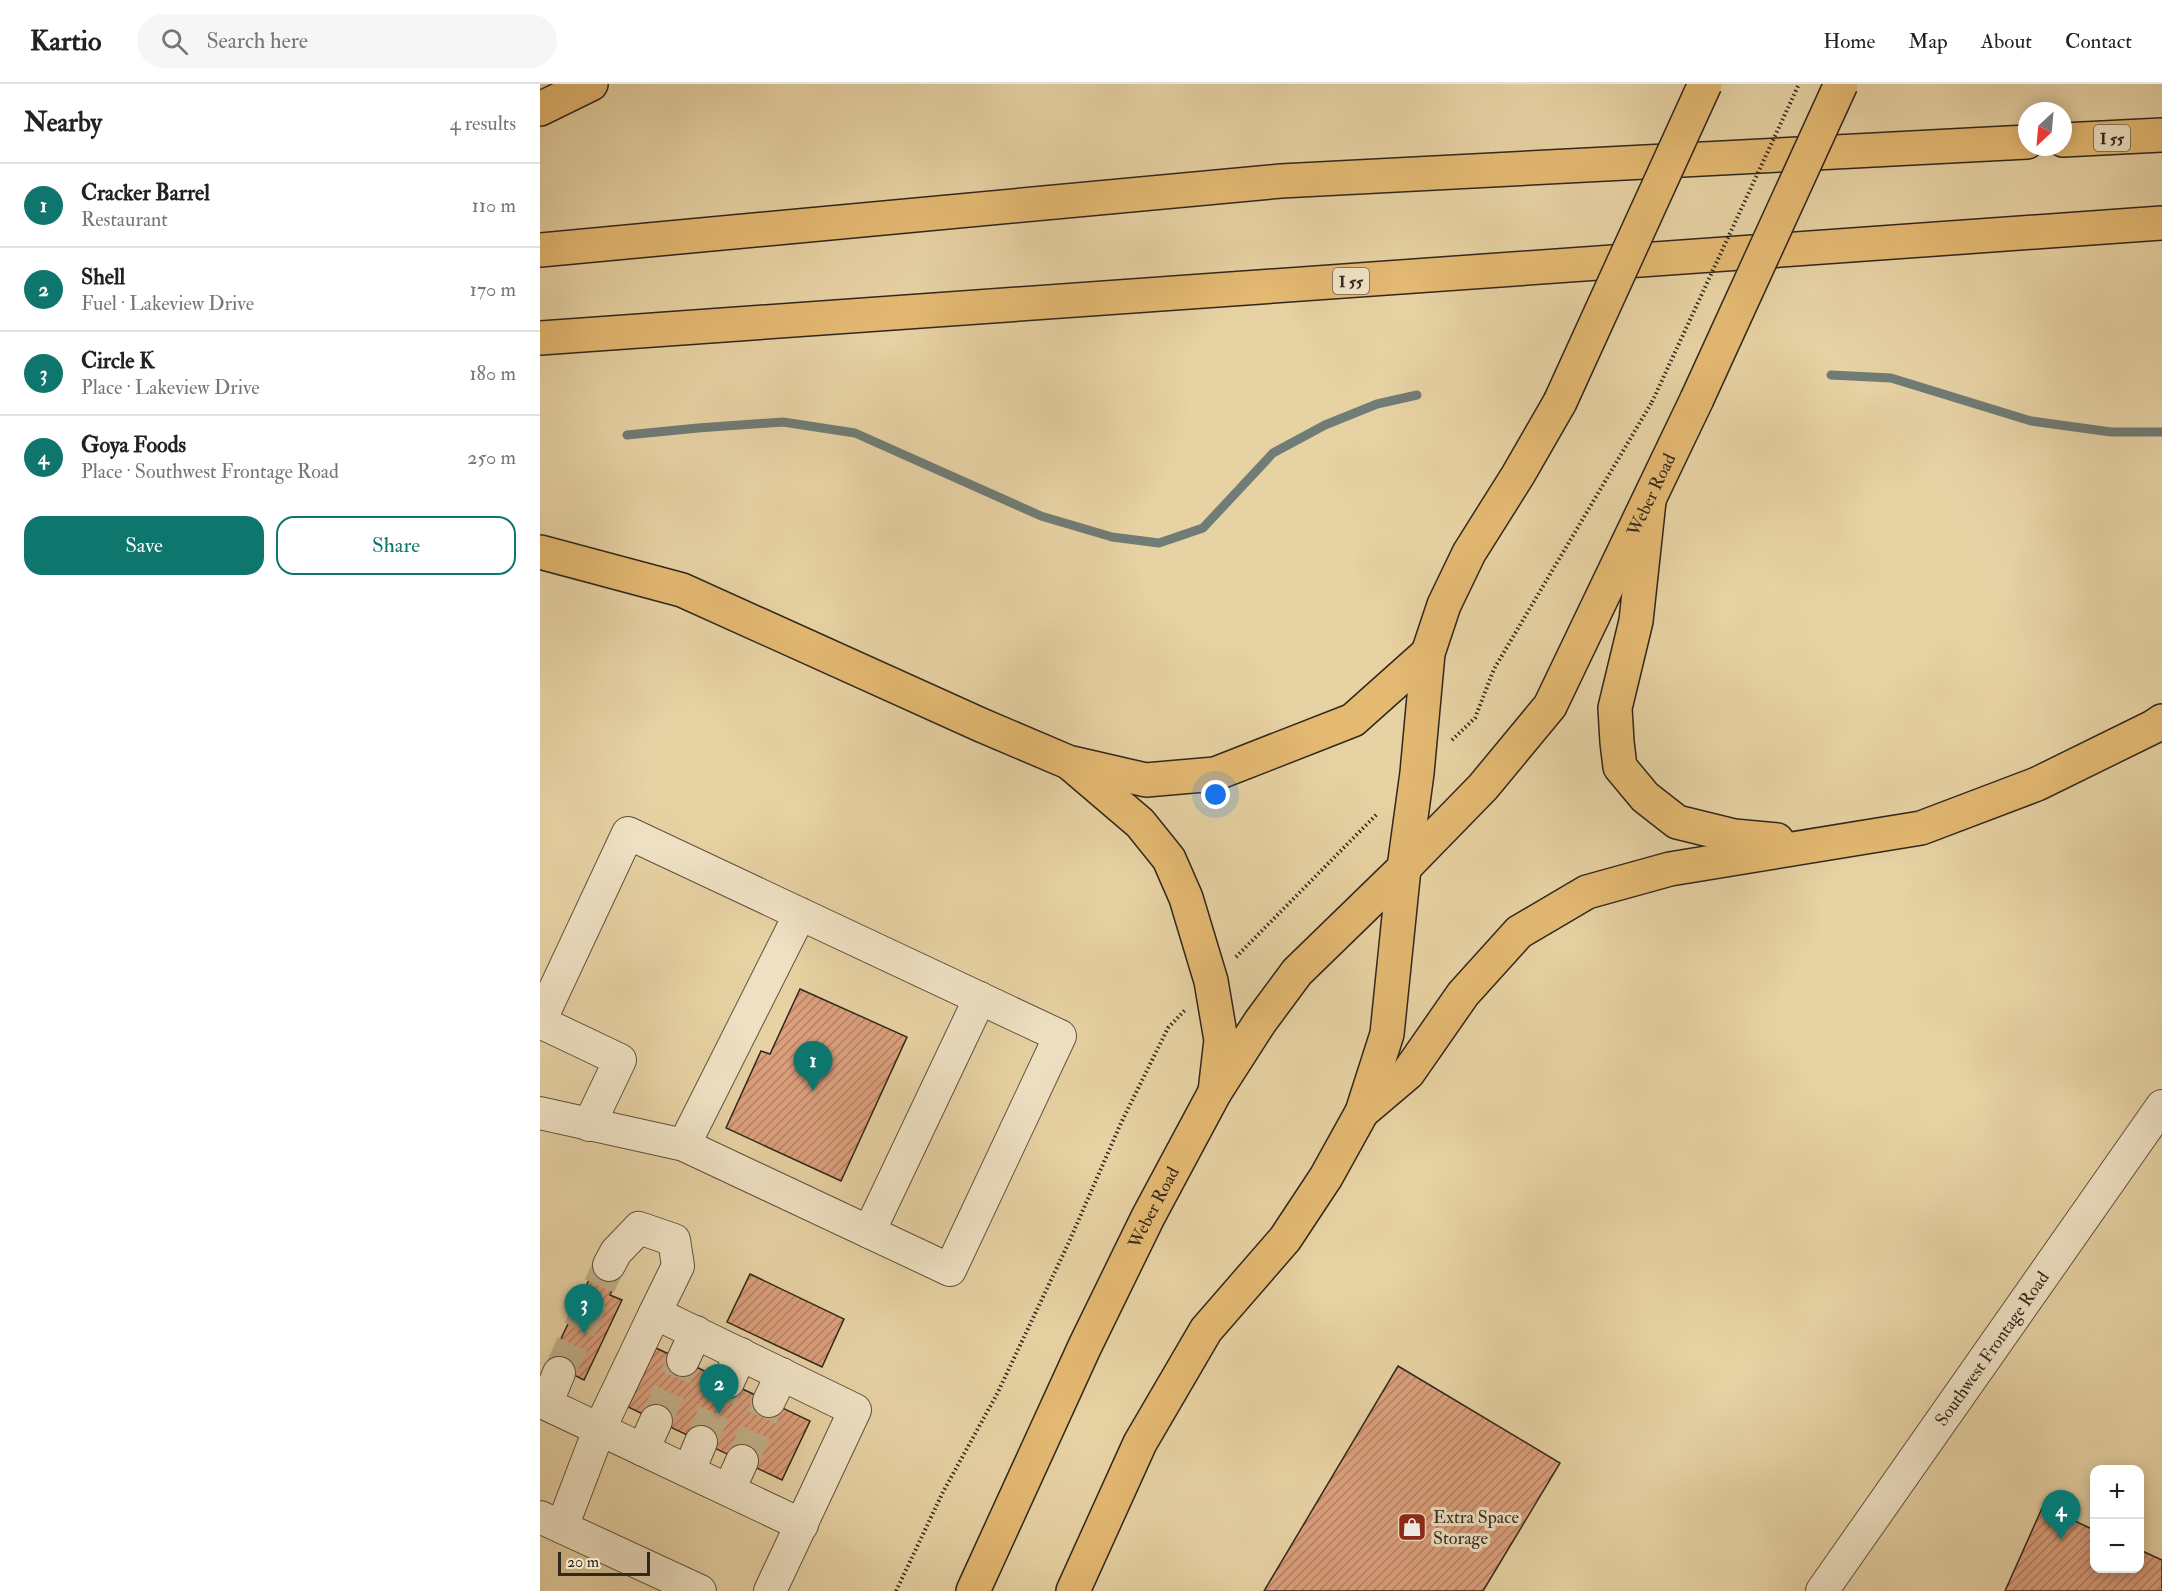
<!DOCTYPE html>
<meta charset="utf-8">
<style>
body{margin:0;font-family:"IM FELL Double Pica",serif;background:#f6f6f6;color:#222}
.controls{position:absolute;right:18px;bottom:18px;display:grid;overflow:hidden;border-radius:12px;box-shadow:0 3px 15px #0003}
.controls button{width:54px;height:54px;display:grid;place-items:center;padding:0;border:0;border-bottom:2px solid #e0e0e0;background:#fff;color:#222;font:30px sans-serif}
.compass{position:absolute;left:1478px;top:18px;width:54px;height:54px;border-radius:50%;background:#fff;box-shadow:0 3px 15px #0003;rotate:206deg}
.scale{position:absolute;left:18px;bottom:15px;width:92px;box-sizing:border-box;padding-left:6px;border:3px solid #30271d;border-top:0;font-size:16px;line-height:21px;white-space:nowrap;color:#30271d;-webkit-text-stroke:4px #efe2c4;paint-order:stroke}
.you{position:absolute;left:676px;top:711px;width:21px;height:21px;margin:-15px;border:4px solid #fff;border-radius:50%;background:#1a73e8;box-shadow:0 0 0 9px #1a73e833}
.badge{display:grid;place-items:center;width:39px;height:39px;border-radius:50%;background:#0f766e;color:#fff;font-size:20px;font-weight:700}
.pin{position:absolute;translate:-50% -50px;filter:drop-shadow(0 2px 3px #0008)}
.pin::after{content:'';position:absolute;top:32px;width:21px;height:18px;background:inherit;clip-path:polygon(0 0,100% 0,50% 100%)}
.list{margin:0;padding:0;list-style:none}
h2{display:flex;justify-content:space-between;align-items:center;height:78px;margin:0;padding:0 24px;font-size:26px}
h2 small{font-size:20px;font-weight:400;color:#767676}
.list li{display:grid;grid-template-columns:39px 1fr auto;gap:18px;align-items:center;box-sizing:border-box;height:84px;padding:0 24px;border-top:2px solid #e0e0e0}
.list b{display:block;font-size:22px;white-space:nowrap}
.list p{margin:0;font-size:20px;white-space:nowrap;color:#767676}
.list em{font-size:20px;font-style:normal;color:#767676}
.actions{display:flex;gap:12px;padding:18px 24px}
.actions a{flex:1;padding:14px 0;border:2px solid #0f766e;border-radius:18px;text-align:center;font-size:21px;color:#0f766e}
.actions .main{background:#0f766e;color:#fff}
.icon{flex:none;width:33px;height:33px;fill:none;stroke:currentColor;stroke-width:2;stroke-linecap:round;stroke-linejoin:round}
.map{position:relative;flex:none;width:1622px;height:1507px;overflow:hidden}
header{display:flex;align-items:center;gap:36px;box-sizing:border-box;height:84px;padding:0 30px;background:#fff;border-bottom:2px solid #e0e0e0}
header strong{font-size:28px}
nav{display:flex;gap:33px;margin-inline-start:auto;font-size:21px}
.search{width:420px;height:54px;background:#f6f6f6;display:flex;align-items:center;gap:15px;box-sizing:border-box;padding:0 21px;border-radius:33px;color:#767676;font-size:22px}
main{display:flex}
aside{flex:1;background:#fff}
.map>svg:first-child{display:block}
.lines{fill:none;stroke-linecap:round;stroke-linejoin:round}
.stream{stroke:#707c76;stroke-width:9}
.building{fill:url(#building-hatch);stroke:#30271d;stroke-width:1.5}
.minor-tunnel{stroke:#c2b089;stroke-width:32;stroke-dasharray:32 16;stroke-linecap:butt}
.minor-casing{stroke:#5e523f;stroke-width:34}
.major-casing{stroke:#30271d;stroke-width:36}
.highway-casing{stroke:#30271d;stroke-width:36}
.path{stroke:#30271d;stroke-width:4;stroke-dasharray:1.5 3;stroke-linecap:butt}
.minor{stroke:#efe2c4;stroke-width:32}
.major{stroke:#e4b972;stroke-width:33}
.highway{stroke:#e4b972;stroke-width:33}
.major-bridge-casing{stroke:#30271d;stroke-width:36;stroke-linecap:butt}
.path-bridge{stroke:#30271d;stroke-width:4;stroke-dasharray:1.5 3;stroke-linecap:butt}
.major-bridge{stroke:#e4b972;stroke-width:33}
.labels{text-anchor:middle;stroke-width:6;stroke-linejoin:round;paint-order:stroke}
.shield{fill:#efe2c4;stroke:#695f4f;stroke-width:1.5}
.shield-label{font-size:16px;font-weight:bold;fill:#30271d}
.street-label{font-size:18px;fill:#30271d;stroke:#efe2c4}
.poi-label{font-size:18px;fill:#30271d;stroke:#efe2c4;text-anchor:start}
</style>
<header>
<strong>Kartio</strong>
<div class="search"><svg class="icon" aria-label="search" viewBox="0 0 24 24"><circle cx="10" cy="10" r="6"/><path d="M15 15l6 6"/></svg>Search here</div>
<nav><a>Home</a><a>Map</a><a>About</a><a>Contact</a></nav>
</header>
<main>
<aside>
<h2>Nearby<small>4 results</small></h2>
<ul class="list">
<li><span class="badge">1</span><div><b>Cracker Barrel</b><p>Restaurant</p></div><em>110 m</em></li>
<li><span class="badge">2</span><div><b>Shell</b><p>Fuel · Lakeview Drive</p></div><em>170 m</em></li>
<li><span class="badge">3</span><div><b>Circle K</b><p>Place · Lakeview Drive</p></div><em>180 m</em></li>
<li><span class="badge">4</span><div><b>Goya Foods</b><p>Place · Southwest Frontage Road</p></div><em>250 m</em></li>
</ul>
<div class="actions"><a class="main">Save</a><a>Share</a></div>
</aside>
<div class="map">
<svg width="1622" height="1507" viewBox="0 0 1622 1507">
<defs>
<pattern id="building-hatch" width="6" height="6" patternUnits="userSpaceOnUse" patternTransform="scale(1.5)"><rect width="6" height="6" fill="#dc9f7c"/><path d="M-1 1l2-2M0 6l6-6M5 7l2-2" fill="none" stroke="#b38265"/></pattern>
</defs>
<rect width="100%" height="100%" fill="#e7d2a4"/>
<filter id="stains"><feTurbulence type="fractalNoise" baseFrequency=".00333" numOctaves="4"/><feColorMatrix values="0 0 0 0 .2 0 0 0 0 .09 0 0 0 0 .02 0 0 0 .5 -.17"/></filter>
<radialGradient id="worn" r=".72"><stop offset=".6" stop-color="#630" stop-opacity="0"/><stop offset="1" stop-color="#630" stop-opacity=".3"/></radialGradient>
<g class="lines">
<g class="stream">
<polyline points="1291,291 1351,294 1491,337 1571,348 1622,348"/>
<polyline points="87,351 158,344 243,338 315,349 501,432 572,453 619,459 663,444 733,369 785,341 837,320 877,311"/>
</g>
</g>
<g class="building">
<polygon points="260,905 367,953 301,1097 186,1044 221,967 230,970"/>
<polygon points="58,1177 81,1187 70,1211 82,1216 44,1296 32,1290 7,1284"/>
<polygon points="210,1190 304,1235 282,1283 187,1238"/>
<polygon points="116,1264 270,1337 242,1396 88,1323"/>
<polygon points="858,1282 1020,1379 943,1507 724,1507"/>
<polygon points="1503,1422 1554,1446 1554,1484 1600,1484 1600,1466 1622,1476 1622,1507 1465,1507"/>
</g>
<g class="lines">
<g class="minor-tunnel">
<polyline points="19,1289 69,1181"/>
<polyline points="116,1337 143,1276"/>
<polyline points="161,1358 188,1298"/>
<polyline points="202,1377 229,1317"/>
</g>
<g class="minor-casing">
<g id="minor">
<polyline points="0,937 88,749 520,952 410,1186 144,1061 0,1029"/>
<polyline points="0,938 80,976 49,1041"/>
<polyline points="144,1061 260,830"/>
<polyline points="329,1148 440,914"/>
<polyline points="69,1181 76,1168 99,1144 134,1156 138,1182 115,1229"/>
<polyline points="143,1276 156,1248"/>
<polyline points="19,1289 6,1320 262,1441"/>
<polyline points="188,1298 201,1270"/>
<polyline points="229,1317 242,1290"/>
<polyline points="103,1366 116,1337"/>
<polyline points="149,1387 161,1358"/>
<polyline points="189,1406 202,1377"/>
<polyline points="0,1433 160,1507"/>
<polyline points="22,1443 59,1346 115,1229 315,1326 230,1507"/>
<path id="s1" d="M1282 1507 1622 1022"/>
</g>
</g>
<g class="major-casing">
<g id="major">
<path id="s2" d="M433 1507 545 1262 608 1133 675 1008 720 938 757 888 864 784 943 703 1010 622 1157 315"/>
<polyline points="533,1507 600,1359 666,1246 745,1155 786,1093 822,1028 847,950 864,784 877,689 888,569 904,521 929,469 978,391 1020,318"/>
</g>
</g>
<g class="highway-casing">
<g id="highway">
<polyline points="0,25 51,0"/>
<polyline points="1523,56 1622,51"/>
<polyline points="0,166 741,97 1487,58"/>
<polyline points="0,254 1622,139"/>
<polyline points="1109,417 1096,537 1075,624 1077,658 1080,683 1105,713 1137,738 1194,752 1237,756"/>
<polyline points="0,468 142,506 441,641 528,678 606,696 675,690 813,636 888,569"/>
<polyline points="532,681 600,739 629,775 646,814 671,897 681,956 675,1008"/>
<polyline points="822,1028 868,989 923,910 979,848 1047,808 1130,785 1381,744 1497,700 1613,643 1622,637"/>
</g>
</g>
<g class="path">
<polyline points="912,656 935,634 954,585 1112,318"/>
<polyline points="696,873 838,729"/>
<polyline points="356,1507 403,1408 457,1310 529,1158 581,1039 628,944 645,926"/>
</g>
<use href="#minor" class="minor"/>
<use href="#major" class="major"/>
<use href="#highway" class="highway"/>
<g class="major-bridge-casing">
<g id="major-bridge">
<polyline points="1157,315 1301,0"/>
<polyline points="1020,318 1165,0"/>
</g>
</g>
<polyline class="path-bridge" points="1112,318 1259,0"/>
<use href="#major-bridge" class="major-bridge"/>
</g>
<defs>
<g id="shop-square" transform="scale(1.5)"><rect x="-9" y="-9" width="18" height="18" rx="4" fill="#8f2418" stroke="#efe2c4"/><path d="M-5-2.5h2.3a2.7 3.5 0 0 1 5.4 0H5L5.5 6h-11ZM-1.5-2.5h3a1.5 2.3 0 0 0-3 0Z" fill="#fff"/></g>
</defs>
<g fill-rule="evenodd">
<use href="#shop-square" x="872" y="1443"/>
</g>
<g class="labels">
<g class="shield">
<rect x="1554" y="41" width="36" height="26" rx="4.5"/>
<rect x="793" y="184" width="36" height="26" rx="4.5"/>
</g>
<g class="shield-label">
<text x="1572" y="60">I 55</text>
<text x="811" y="203">I 55</text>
</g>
<g class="street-label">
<text dy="6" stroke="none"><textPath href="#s2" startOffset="1302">Weber Road</textPath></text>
<text dy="6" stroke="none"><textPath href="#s2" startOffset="424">Weber Road</textPath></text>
<text dy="6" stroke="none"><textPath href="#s1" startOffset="296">Southwest Frontage Road</textPath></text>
</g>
<g class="poi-label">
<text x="893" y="1439">Extra Space<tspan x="893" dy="21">Storage</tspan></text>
</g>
</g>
<rect width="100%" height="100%" filter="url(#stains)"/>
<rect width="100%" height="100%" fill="url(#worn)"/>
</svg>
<div class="controls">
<button>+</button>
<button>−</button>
</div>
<svg class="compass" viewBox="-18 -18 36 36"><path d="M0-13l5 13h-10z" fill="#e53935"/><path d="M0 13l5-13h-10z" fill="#767676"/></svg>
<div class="scale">20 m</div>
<div class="you"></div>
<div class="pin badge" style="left:273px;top:1007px">1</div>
<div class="pin badge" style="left:179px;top:1330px">2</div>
<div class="pin badge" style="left:44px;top:1250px">3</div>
<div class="pin badge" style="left:1521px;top:1456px">4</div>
</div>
</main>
